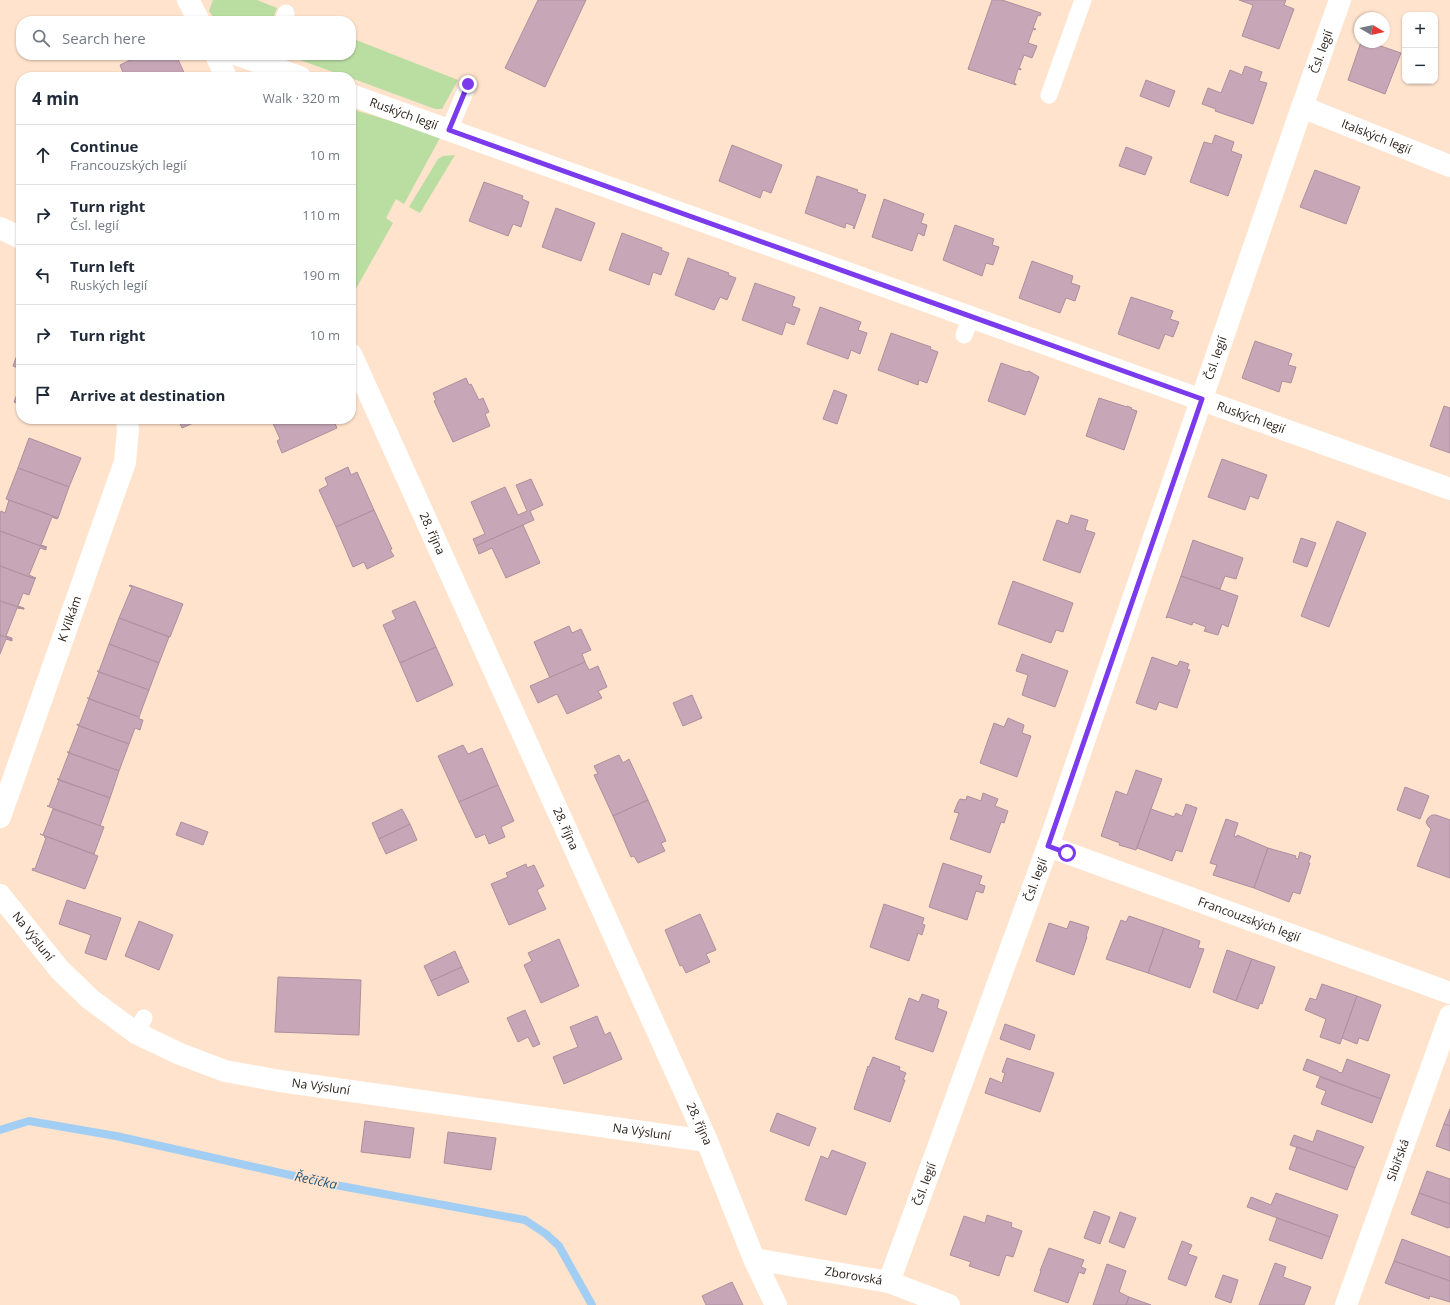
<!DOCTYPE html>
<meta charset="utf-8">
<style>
body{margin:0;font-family:"Open Sans",sans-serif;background:#f6f6f7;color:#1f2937}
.controls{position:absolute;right:12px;top:12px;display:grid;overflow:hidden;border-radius:8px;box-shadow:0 1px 3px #0004}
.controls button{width:36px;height:36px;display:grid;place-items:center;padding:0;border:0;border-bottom:1px solid #e0e1e3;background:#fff;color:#1f2937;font:20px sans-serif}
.compass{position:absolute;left:1354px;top:12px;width:36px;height:36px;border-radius:50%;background:#fff;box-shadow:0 1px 3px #0004;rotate:99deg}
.stop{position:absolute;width:12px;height:12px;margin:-9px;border:3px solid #7c3aed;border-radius:50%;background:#fff}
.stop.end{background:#7c3aed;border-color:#fff;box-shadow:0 1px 4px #0008}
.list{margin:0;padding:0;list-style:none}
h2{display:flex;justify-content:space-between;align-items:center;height:52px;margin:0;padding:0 16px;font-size:17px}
h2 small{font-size:13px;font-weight:400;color:#747a83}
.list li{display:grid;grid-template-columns:26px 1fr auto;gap:12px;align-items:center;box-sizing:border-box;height:60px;padding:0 16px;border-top:1px solid #e0e1e3}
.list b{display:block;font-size:15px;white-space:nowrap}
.list p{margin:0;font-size:13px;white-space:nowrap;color:#747a83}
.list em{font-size:13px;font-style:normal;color:#747a83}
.icon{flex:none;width:22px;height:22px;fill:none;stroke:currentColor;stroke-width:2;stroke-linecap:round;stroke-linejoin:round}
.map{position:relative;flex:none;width:1450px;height:1305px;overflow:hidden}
.search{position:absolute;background:#fff;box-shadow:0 1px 3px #0004;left:16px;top:16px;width:340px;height:44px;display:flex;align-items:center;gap:10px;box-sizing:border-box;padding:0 14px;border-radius:16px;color:#747a83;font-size:15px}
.panel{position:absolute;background:#fff;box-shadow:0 1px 3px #0004;left:16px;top:72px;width:340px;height:352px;border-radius:16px}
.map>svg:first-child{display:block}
.green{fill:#badda1}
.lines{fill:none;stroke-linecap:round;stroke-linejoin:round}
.stream{stroke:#a3cef3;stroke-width:8}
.building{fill:#c7a7b7;stroke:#ad8f9e}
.service{stroke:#fff;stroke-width:17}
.minor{stroke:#fff;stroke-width:22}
.route{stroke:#7c3aed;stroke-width:5}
.labels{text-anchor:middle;stroke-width:3.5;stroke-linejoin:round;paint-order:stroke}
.street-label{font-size:12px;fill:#271d15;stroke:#ffe3cc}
.water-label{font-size:13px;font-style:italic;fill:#1e557d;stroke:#ffe3cc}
</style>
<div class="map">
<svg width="1450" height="1305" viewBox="0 0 1450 1305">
<rect width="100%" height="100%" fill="#ffe3cc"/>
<g class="green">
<polygon points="213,0 257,0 277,8 272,21 216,21 209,11"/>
<polygon points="351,38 458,80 442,109 435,109 351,78 351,77 347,77 286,55 351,55"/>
<polygon points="351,109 441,136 404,204 396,199 386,218 393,223 353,294 351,294"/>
<polygon points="455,155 420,213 409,207 438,159 443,156"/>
</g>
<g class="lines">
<polyline class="stream" points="0,1130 29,1121 116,1136 330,1184 525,1220 546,1234 559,1246 592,1305"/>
</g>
<g class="building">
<polygon points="538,0 586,0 545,87 505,68"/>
<polygon points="992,0 1002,0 1041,13 1040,16 1038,15 1033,28 1036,29 1035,30 1033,29 1028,43 1037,46 1032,58 1024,55 1019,68 1021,69 1021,70 1018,69 1014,83 1016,84 1016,85 968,69"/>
<polygon points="1239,0 1286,0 1284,5 1294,9 1279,49 1242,36 1253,5"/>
<polygon points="1361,42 1369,42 1401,53 1385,94 1348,80"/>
<polygon points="141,55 176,55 186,77 125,77 120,65"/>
<polygon points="1245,66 1262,72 1259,81 1267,83 1253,124 1215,111 1216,109 1202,104 1208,88 1221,93 1230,70 1242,75"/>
<polygon points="1146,80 1175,91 1169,107 1140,96"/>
<polygon points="1215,135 1234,142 1231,151 1242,155 1228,196 1190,182 1204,142 1212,144"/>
<polygon points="732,145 782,165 771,193 763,190 760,198 719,181"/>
<polygon points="1126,147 1152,157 1145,175 1119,166"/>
<polygon points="1315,170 1360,187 1346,224 1300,207"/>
<polygon points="817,176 858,190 857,192 866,195 854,229 853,228 854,226 846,223 845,228 805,213"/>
<polygon points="484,182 523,196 522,199 529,202 521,227 513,224 508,236 469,221"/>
<polygon points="884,199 924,214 921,223 927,225 924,236 918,233 912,251 872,237"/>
<polygon points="556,208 595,223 581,261 542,247"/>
<polygon points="955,225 994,239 992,245 999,247 993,265 986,263 982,276 943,260"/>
<polygon points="622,233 662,248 661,250 669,253 661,275 653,272 649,285 609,270"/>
<polygon points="688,258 729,273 728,275 736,278 727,300 720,297 714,310 675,295"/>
<polygon points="1032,261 1073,276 1071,283 1080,286 1075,301 1066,298 1060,313 1019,298"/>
<polygon points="755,283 795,297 792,306 800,309 794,325 786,322 782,335 742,320"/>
<polygon points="1131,297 1173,311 1170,319 1179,322 1173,337 1165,334 1159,349 1118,334"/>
<polygon points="820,307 861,322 858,330 867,333 860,354 851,350 848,359 807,344"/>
<polygon points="891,333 931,347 930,349 938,352 927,383 919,380 918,385 878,370"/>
<polygon points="1255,341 1292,354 1288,365 1296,367 1291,383 1282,381 1279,392 1242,378"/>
<polygon points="21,344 21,369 13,366"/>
<polygon points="1001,363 1027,372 1029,371 1039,377 1025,415 988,401"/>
<polygon points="466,378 469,385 471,384 479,400 483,398 489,412 485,414 490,426 453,442 434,401 436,400 433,393"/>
<polygon points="21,384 21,405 14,402"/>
<polygon points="834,390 847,395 837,424 823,419"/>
<polygon points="1099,398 1127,407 1127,406 1132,408 1131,409 1137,411 1124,450 1086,436"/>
<polygon points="1444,406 1450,408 1450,453 1430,446"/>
<polygon points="178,419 202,419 182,428"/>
<polygon points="271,419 333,419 337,428 282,453 277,441 280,439"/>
<polygon points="29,438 81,458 69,487 18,468"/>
<polygon points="1222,459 1267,475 1258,499 1250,496 1245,510 1208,497"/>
<polygon points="348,467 351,475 357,472 374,510 336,527 319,490 328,485 325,478"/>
<polygon points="18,468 69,487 58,518 6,499"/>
<polygon points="531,479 543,505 530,511 534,520 476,546 473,539 485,534 471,502 505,487 518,515 527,511 516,485"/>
<polygon points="9,500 58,518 57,519 52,517 41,545 47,547 46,548 0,531 0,513 1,511 5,513"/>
<polygon points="374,510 392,549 390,550 394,556 367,569 364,562 353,567 336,527"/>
<polygon points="1071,515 1088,520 1085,530 1095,533 1080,573 1043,560 1057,520 1068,524"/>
<polygon points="1337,521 1366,533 1329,627 1301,616"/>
<polygon points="523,525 540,563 506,578 492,548 479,554 476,546"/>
<polygon points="0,531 46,548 46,550 40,548 29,575 36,578 35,579 0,566"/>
<polygon points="1301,538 1316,543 1307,567 1293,562"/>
<polygon points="1193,540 1243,558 1236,579 1225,576 1220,589 1181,576"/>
<polygon points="0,566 35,579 29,595 23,593 18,606 24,608 24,609 0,601"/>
<polygon points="1181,576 1238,596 1228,627 1222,624 1218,635 1204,631 1206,627 1193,622 1192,625 1168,617 1166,618"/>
<polygon points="1013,581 1073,603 1063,632 1056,630 1051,643 998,624"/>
<polygon points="130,585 183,604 170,637 119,618 132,587 129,586"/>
<polygon points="0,601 24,609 17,608 6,636 12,638 12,640 0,635"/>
<polygon points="415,601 436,647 400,663 383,625 396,619 392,611"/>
<polygon points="119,618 169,637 159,663 109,644"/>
<polygon points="569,626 572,633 581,629 591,650 582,654 585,662 550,678 534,642"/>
<polygon points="0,635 12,640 12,641 6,639 0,654"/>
<polygon points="109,644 159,663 149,690 97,671 99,671"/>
<polygon points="436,647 453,685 417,702 400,663"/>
<polygon points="1022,654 1068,671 1055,707 1022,695 1028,675 1016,671"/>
<polygon points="1152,657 1177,666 1180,661 1189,664 1187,669 1190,670 1177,708 1159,702 1156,710 1136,703"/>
<polygon points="585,662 589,670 598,666 607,687 598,691 602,698 567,714 557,694 538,703 530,686"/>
<polygon points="99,672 149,690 139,717 87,698 89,698"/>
<polygon points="692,695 702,718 683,726 673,703"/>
<polygon points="89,699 139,717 139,719 143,720 140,730 135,728 129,744 77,725 77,724 79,725"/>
<polygon points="1008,718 1024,725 1022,733 1031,736 1017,777 980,763 994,723 1004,727"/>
<polygon points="79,726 129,744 119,771 67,752 69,752"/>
<polygon points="463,745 468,754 482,748 498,785 459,802 438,756"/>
<polygon points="69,753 119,771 110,798 57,779 59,779"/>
<polygon points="619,755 623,763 629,759 648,800 613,816 594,775 598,774 594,766"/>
<polygon points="1136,770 1162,779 1136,850 1119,845 1120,843 1101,836 1116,791 1127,795"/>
<polygon points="59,780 110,798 100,826 47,806 49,806"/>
<polygon points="498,785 514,821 501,827 505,837 489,844 485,834 476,838 459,802"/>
<polygon points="1405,787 1429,796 1420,819 1397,810"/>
<polygon points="983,793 998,799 995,806 1008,811 1004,823 1001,822 990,853 950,839 959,813 954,812 958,802 960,799 966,800 967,796 981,801"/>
<polygon points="648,800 666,841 661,843 665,851 638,863 634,856 631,857 613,816"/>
<polygon points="1186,804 1197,808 1182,852 1176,850 1172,861 1137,848 1151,809 1174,817 1176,813 1182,816"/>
<polygon points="53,809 104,827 94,854 40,834 43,835"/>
<polygon points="402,809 410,824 379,839 372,823"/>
<polygon points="1432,815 1436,815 1450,820 1450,878 1417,866 1431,829 1428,826 1426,822 1428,818"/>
<polygon points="1226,819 1238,823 1234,836 1237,837 1237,835 1268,848 1254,888 1213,875 1217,865 1210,863"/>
<polygon points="181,822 208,832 203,845 176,835"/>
<polygon points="410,824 417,840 386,854 379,839"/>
<polygon points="45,836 98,856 85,889 32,870 33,868 35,869 46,838 44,837"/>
<polygon points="1268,848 1296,856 1295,858 1298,859 1300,852 1311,856 1308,863 1310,863 1300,894 1293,892 1289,902 1254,888"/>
<polygon points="943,863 982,876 979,884 985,886 983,893 976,891 967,920 929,907"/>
<polygon points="526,864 527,868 534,865 544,886 537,890 546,909 509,925 491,884 508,877 506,873"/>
<polygon points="67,900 121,918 106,960 85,953 91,935 59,924"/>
<polygon points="884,904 924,918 922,924 925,925 922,935 918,933 909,961 870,947"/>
<polygon points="700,914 716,950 706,954 710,962 686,973 682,965 680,966 665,930"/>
<polygon points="1129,916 1164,928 1148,973 1106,959 1121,920 1126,922"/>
<polygon points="139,921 173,935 159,970 125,956"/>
<polygon points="1070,921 1089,927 1086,936 1087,937 1074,975 1036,961 1049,923 1067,929"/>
<polygon points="1164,928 1200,941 1198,948 1204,949 1190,988 1148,973"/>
<polygon points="559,939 579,986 541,1003 524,965 532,961 528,953"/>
<polygon points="1227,950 1252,959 1236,1001 1213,992"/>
<polygon points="455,951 462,967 431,981 424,966"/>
<polygon points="1252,959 1275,967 1262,1004 1260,1003 1258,1009 1236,1001"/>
<polygon points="462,967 469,982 438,996 431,981"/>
<polygon points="278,977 361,980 359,1035 275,1032"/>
<polygon points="1322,984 1357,996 1340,1044 1320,1037 1326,1019 1305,1010 1310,998 1316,1000"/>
<polygon points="922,994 939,1000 937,1008 947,1012 933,1052 895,1039 909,998 919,1002"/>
<polygon points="1357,996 1381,1005 1368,1041 1359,1038 1357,1044 1342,1038"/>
<polygon points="525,1010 540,1044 533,1047 528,1037 518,1042 507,1018"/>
<polygon points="597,1016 605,1035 610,1032 622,1059 564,1084 553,1057 578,1047 570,1027"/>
<polygon points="1005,1024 1035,1035 1030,1050 1000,1039"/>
<polygon points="873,1057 900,1067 899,1070 906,1073 903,1080 905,1080 890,1122 854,1109 868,1066 869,1067"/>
<polygon points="1007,1058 1054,1073 1040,1112 985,1093 990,1078 1002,1083 1005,1073 1002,1072"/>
<polygon points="1307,1059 1338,1071 1338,1072 1342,1073 1347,1059 1390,1075 1381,1099 1303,1070"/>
<polygon points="1320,1077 1381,1099 1372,1123 1321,1104 1326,1091 1316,1087"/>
<polygon points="1450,1109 1450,1126 1444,1124"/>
<polygon points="777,1113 816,1128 809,1146 770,1131"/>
<polygon points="365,1121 414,1128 410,1158 361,1152"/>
<polygon points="1444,1124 1450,1126 1450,1151 1436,1146"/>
<polygon points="1317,1130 1364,1147 1355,1168 1290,1145 1294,1135 1313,1142"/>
<polygon points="448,1132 496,1138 491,1170 444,1163"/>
<polygon points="1297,1147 1355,1168 1347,1190 1289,1169"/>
<polygon points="832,1150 866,1163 846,1215 805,1200 821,1156 828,1159"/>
<polygon points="1427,1171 1450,1179 1450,1204 1419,1193"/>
<polygon points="1276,1193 1338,1215 1330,1237 1247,1207 1251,1197 1271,1205"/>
<polygon points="1419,1193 1450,1204 1450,1227 1448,1228 1411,1214"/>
<polygon points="1094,1211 1110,1217 1100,1244 1084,1238"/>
<polygon points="1120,1212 1136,1218 1124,1248 1109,1242"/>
<polygon points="987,1215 1012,1223 1011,1227 1022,1231 1013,1257 1006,1255 999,1276 969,1266 971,1262 950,1255 964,1216 985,1223"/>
<polygon points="1277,1218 1330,1237 1322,1259 1269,1240"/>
<polygon points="1402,1239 1450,1257 1450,1281 1394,1261"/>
<polygon points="1182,1241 1192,1245 1188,1254 1197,1257 1186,1286 1168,1279"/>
<polygon points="1049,1248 1084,1260 1081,1267 1086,1269 1084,1274 1079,1272 1068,1303 1034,1291 1041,1271 1040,1271"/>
<polygon points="1394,1261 1450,1281 1450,1302 1430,1296 1429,1299 1385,1283"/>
<polygon points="1275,1263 1286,1267 1283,1277 1311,1287 1304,1305 1259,1305"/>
<polygon points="1107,1264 1126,1271 1119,1292 1129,1297 1126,1305 1093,1305"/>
<polygon points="1223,1275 1238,1280 1231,1303 1215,1297"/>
<polygon points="732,1282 743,1305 706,1305 702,1296"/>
<polygon points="1129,1297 1151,1305 1126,1305"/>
</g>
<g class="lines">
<g class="service">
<polyline points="283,21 286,13"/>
<polyline points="1049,95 1083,0"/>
<polyline points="449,130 468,85"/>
<polyline points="964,335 971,317"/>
<polyline points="136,1033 144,1018"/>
</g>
<g class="minor">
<polyline points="188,0 199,21"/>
<polyline points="216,55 226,77"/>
<polyline points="238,55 300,77"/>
<path id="s1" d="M351 95 1450 489"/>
<path id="s2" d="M1302 107 1450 166"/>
<polyline points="0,228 21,238"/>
<path id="s3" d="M351 354 707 1141 754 1259 776 1305"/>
<path id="s4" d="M0 817 125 462 128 430 127 419"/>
<path id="s5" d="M1048 846 1450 993"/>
<path id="s6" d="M0 895 59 969 90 999 136 1033 180 1054 225 1071 280 1081 707 1141"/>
<path id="s7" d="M754 1259 889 1282 949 1305"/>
<path id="s8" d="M889 1282 1048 846 1302 107 1340 0"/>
<path id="s9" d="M1346 1305 1450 1016"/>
</g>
</g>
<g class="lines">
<polyline class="route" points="468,84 449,130 1202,399 1048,846 1067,853"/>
</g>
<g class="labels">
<g class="street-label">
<text dy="4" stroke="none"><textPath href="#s8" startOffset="1304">Čsl. legií</textPath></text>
<text dy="4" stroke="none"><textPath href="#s1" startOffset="56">Ruských legií</textPath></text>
<text dy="4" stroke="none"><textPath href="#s2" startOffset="80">Italských legií</textPath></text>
<text dy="4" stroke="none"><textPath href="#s8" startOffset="980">Čsl. legií</textPath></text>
<text dy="4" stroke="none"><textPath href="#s1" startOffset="956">Ruských legií</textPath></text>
<text dy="4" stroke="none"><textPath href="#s3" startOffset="197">28. října</textPath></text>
<text dy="4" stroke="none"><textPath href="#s4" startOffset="210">K Vilkám</textPath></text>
<text dy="4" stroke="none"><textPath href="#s3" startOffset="521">28. října</textPath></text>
<text dy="4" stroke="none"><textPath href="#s8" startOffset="428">Čsl. legií</textPath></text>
<text dy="4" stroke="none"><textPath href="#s5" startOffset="214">Francouzských legií</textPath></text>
<text dy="4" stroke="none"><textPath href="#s6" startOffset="53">Na Výsluní</textPath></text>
<text dy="4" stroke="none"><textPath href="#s6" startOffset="389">Na Výsluní</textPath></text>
<text dy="4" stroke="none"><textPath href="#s3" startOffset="845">28. října</textPath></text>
<text dy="4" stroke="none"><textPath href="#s6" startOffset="713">Na Výsluní</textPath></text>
<text dy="4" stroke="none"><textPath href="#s9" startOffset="154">Sibiřská</textPath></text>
<text dy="4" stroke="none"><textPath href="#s8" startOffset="104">Čsl. legií</textPath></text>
<text dy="4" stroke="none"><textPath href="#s7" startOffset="101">Zborovská</textPath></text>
</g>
<g class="water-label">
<text transform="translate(316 1180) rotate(12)" y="5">Řečička</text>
</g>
</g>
</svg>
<div class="controls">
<button>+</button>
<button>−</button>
</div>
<svg class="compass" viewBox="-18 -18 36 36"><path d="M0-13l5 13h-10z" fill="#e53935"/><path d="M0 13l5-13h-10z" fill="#747a83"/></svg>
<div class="stop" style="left:1067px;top:853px"></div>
<div class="stop end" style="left:468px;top:84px"></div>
<div class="search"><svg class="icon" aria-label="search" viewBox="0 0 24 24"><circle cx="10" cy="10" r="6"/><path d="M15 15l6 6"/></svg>Search here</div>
<section class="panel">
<h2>4 min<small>Walk · 320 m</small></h2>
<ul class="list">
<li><svg class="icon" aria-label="ahead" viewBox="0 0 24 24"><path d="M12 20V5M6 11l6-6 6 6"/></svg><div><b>Continue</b><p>Francouzských legií</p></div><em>10 m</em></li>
<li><svg class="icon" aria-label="right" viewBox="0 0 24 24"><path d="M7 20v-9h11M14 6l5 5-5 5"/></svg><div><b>Turn right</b><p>Čsl. legií</p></div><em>110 m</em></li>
<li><svg class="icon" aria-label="left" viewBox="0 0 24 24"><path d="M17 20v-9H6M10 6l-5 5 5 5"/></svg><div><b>Turn left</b><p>Ruských legií</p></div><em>190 m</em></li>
<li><svg class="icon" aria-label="right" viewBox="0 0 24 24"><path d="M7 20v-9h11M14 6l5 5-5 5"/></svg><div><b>Turn right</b></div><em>10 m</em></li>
<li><svg class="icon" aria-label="arrive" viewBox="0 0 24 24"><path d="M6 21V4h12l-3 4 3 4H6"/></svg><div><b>Arrive at destination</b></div></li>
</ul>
</section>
</div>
